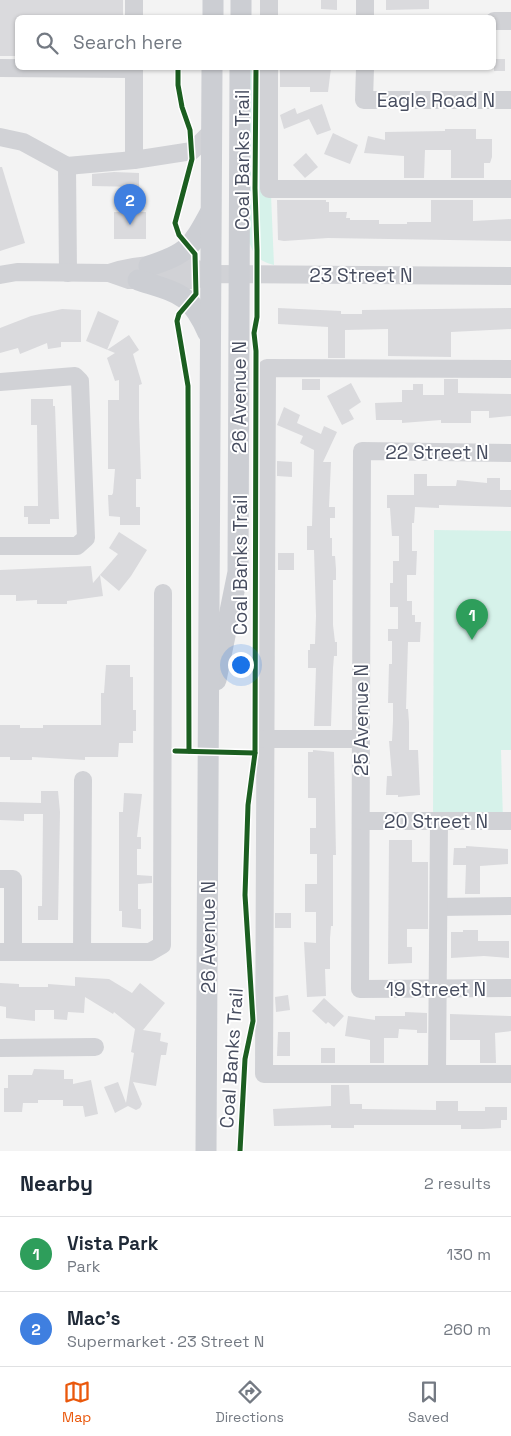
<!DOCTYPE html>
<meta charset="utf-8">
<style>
body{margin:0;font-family:"Space Grotesk",sans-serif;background:#f2f2f3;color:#1f2937}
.you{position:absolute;left:240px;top:664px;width:18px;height:18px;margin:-12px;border:4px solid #fff;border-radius:50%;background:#1a73e8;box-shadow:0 0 0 8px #1a73e833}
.badge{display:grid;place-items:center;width:32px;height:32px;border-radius:50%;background:#ea580c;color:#fff;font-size:16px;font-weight:700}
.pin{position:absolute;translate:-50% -41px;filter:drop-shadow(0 1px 2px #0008)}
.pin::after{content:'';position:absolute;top:26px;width:18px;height:15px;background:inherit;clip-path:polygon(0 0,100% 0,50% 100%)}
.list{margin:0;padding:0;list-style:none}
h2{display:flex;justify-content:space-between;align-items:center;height:65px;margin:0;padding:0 20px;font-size:21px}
h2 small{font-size:16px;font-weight:400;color:#747a83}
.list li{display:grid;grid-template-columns:32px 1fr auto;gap:15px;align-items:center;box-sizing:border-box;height:75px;padding:0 20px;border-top:1px solid #e0e1e3}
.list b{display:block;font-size:19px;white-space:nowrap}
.list p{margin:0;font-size:16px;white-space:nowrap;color:#747a83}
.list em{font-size:16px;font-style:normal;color:#747a83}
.icon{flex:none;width:28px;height:28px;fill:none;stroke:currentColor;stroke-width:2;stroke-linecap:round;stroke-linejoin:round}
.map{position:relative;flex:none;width:511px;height:1151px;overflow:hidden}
.search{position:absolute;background:#fff;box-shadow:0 1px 4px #0004;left:15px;right:15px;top:15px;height:55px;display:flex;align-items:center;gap:12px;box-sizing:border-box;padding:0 18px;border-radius:8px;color:#747a83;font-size:19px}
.sheet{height:215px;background:#fff}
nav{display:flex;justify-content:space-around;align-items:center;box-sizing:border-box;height:70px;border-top:1px solid #e0e1e3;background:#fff;font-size:14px;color:#747a83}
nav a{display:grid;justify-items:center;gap:2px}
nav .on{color:#ea580c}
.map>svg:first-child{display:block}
.green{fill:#d6f2ea}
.building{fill:#dadadd}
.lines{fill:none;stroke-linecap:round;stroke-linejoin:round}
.minor{stroke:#d1d2d6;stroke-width:18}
.major{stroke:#ccced3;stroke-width:21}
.cycleway-casing{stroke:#fff;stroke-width:8}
.cycleway{stroke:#1b5e20;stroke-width:5}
.labels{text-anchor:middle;stroke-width:4;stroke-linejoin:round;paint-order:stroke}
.street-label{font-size:19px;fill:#484e60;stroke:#fff}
</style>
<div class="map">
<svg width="511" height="1151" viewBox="0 0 511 1151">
<rect width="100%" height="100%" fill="#f3f3f3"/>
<g class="green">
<path d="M244 68H262V194L271 195 274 265C254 260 252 251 246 232Z"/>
<polygon points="434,530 511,531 511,750 501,750 503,821 433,821"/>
</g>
<g class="building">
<polygon points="0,0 123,0 123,18 18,18 18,56 0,56"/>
<polygon points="321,0 337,0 337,10 321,9"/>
<polygon points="386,0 429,0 429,9 386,10"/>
<rect x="494" y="59" width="11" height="12"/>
<polygon points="280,68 331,68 328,92 310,92 310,87 280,87"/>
<polygon points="322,104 331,130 317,135 309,119 284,129 280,115 295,108 297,114"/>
<polygon points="445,129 476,129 476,139 492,139 492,157 490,163 484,163 484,178 451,178 451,150 425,150 424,178 404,178 404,156 364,153 368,136 385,140 385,132 445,131"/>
<polygon points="333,133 358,145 350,164 324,154"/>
<polygon points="306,153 318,167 305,178 293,165"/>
<polygon points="0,167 2,167 25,243 0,251"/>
<polygon points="114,172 139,173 139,187 92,186 92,174"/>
<polygon points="277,200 326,200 326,202 329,202 329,212 347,212 346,218 350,218 350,220 379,220 379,224 407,224 407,222 431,222 431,200 473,200 473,221 511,219 511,241 328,238 284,241 278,240"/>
<rect x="114" y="212" width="32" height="27"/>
<polygon points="278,308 341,311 341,314 362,314 362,310 511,308 511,329 451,332 451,357 388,356 388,329 345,330 345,358 328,358 328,327 278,324"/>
<polygon points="62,309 81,310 81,342 61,342 61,347 48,349 47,343 20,354 18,348 0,353 0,328 31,316"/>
<polygon points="98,311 119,321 107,350 129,335 139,350 133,354 142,384 139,385 139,418 141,479 136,479 136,507 140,507 140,525 120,525 120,517 109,516 108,495 112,495 113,493 115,469 108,469 108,400 119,400 119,380 115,381 107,358 115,353 86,341"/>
<rect x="302" y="379" width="18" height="11"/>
<polygon points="444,379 458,379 458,393 511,394 511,416 489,418 489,411 471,411 471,423 441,423 441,420 402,423 402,420 376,420 375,403 402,402 402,390 413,390 413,384 423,384 423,395 444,395"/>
<polygon points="351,383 361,402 349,410 354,419 342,425 327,396"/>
<polygon points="31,399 53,399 53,406 55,406 59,519 50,519 50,524 28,524 28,517 24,517 24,506 38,506 37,425 31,425"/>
<polygon points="284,407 300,415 297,423 321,434 324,426 337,432 323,462 331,462 329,507 335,507 335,518 330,518 330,538 332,538 332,556 335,556 336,569 336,580 333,580 333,625 335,642 337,642 337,656 334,656 333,668 331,726 314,726 316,668 308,668 308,650 310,650 310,644 315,644 316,616 314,550 307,550 307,526 312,526 314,450 300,443 303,436 277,425"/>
<polygon points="277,461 292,462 292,477 277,476"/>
<polygon points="414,474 427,474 427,486 456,486 457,480 487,483 487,478 500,478 500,490 511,490 511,507 439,505 439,508 415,507 414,523 412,523 412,551 417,551 416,575 407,575 407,601 412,601 412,615 415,615 415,622 421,622 420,642 408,642 406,709 408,709 409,722 409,750 418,750 420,795 398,797 398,795 386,795 387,776 392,776 389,741 392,741 393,721 393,703 388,703 389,664 392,664 392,641 388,641 388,629 398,629 398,607 390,607 390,583 393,583 393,561 399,561 399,536 392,536 390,508 387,508 387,495 414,495"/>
<polygon points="119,532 147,550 131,576 119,591 100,575 103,596 67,601 67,604 37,604 37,600 16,601 16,595 0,595 0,570 91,566 93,583 118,554 109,548"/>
<rect x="278" y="553" width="16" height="17"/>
<polygon points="106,665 130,665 130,677 133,677 133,710 136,710 136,731 133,731 133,743 119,743 118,757 85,757 85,760 32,757 32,760 10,760 10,757 0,757 0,725 20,725 20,728 43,728 43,725 101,725 101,693 104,693"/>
<polygon points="313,750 334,752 336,855 333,855 333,926 331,926 330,938 330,969 325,969 326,996 307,997 304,942 316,943 316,912 305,912 305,884 317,884 317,854 310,854 310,828 316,828 316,798 308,798 308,752 313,752"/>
<polygon points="41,791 58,791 60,812 58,920 38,920 38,906 42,906 43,814 24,814 24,821 0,820 0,802 41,803"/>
<polygon points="124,793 142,794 137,837 141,837 141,849 137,849 137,875 152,876 152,883 138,884 138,909 141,909 141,929 122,927 122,911 119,911 119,812 123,812"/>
<polygon points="389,840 412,840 412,862 428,862 428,929 407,929 407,947 412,947 412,963 388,964"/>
<polygon points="466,846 508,849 508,864 480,866 480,894 465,894 466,865 453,865 454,848 466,848"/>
<rect x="275" y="913" width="16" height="15"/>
<polygon points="463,930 478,930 478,941 509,941 509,958 484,956 451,958 451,932 463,932"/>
<polygon points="75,977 109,979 132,993 140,983 165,1003 143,1030 161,1033 160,1041 168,1043 166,1055 161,1055 156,1086 133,1082 142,1104 140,1108 136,1110 128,1106 115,1113 104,1087 118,1082 126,1103 134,1053 131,1052 135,1029 114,1012 113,1014 85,997 84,1013 68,1012 67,1020 54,1019 54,1010 35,1010 35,1021 6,1018 6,1007 0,1006 0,983 19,984 19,987 48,987 48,984 75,986"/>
<polygon points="288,995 290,1010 276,1012 275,997"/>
<polygon points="324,998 344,1016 334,1027 328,1022 326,1024 312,1011"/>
<polygon points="405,1012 427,1013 427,1033 417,1033 417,1030 399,1029 398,1038 384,1038 384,1063 370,1063 370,1040 345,1036 348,1016 375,1020 375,1016 405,1016"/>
<polygon points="450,1014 511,1016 511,1031 495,1033 496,1063 480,1063 480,1040 450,1040"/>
<polygon points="278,1032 290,1032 290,1056 277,1056"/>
<rect x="321" y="1048" width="14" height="15"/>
<polygon points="34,1069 64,1070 64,1079 73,1079 73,1084 91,1080 98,1114 85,1117 83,1106 63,1106 63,1100 38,1100 38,1103 23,1103 22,1112 4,1112 4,1088 8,1088 8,1075 32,1075"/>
<polygon points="331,1085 349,1085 350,1104 362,1104 362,1109 436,1110 436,1101 458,1101 458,1111 485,1111 485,1107 507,1107 507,1120 501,1120 501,1128 483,1129 461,1129 461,1125 354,1125 354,1128 331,1128 331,1125 274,1126 273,1109 331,1106"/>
</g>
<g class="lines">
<g class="minor">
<polyline points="134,0 134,18"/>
<polyline points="269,18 269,0"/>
<polyline points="365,18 365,0"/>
<polyline points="494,21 511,21"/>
<polyline points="0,68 134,69"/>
<polyline points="269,68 269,189 511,189"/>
<polyline points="365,68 364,100 511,100"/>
<polyline points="0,137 23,142 67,166 68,273"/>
<polyline points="134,160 134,68"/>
<polyline points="67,166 134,160 192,151 211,132"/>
<path d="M109 273C139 263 181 260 211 274"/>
<polyline points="0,275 17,272 109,273 129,280 196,280 211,274 511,276"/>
<polyline points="511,369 267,368 264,1074 511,1074"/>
<polyline points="0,382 75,376 80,381 86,538 77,546 0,546"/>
<polyline points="511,453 362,451 360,989 511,988"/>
<polyline points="264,739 361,739"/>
<polyline points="361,821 511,821"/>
<polyline points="0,879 13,879 13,952"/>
<polyline points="439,907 511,906"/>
<polyline points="0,952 150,952 162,945 163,593"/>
<polyline points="82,952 83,780"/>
<polyline points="0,1048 95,1047"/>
<polyline points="437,1073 439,821"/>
</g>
<g class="major">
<polyline points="213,18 213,0"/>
<polyline points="241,18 241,0"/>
<path d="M149 266C188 253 191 248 210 213"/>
<path d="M138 280C178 293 191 293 208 333"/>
<polyline points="216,680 238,572 240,68"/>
<polyline points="206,1151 212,68"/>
</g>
<g class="cycleway-casing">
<g id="cycleway">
<polyline points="178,68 178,85 182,107 190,130 192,159 175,223 179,235 195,254 196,294 179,314 177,321 188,386 189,751"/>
<polyline points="175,751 255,753"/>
<polyline points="240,1151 245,1059 253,1021 245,895 248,805 255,753 256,351 254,333 257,317 257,250 255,188 256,68"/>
</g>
</g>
<use href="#cycleway" class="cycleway"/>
</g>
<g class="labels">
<g class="street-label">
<text x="436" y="107">Eagle Road N</text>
<text transform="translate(242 160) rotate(-90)" y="7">Coal Banks Trail</text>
<text x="361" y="282">23 Street N</text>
<text transform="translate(239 397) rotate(-90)" y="7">26 Avenue N</text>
<text x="437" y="459">22 Street N</text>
<text transform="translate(240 565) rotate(-90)" y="7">Coal Banks Trail</text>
<text transform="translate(361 720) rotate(-90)" y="7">25 Avenue N</text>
<text x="436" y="828">20 Street N</text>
<text transform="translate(208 937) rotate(-90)" y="7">26 Avenue N</text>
<text x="436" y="996">19 Street N</text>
<text transform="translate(231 1058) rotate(-86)" y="7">Coal Banks Trail</text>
</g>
</g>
</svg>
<div class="you"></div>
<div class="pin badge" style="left:472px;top:640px;background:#2e9e5b">1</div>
<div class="pin badge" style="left:130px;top:225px;background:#3f7fe0">2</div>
<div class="search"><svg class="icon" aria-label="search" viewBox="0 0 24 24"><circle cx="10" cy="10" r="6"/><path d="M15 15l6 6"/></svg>Search here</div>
</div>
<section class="sheet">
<h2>Nearby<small>2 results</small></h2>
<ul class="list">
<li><span class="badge" style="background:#2e9e5b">1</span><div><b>Vista Park</b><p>Park</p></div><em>130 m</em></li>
<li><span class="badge" style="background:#3f7fe0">2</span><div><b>Mac's</b><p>Supermarket · 23 Street N</p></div><em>260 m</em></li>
</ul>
</section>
<nav>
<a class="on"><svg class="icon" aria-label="map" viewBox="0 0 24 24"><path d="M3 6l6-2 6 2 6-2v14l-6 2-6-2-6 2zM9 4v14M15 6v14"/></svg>Map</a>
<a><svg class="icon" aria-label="directions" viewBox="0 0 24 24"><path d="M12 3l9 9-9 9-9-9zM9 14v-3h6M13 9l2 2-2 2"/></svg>Directions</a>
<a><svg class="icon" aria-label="saved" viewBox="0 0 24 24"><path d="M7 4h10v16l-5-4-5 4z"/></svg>Saved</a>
</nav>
